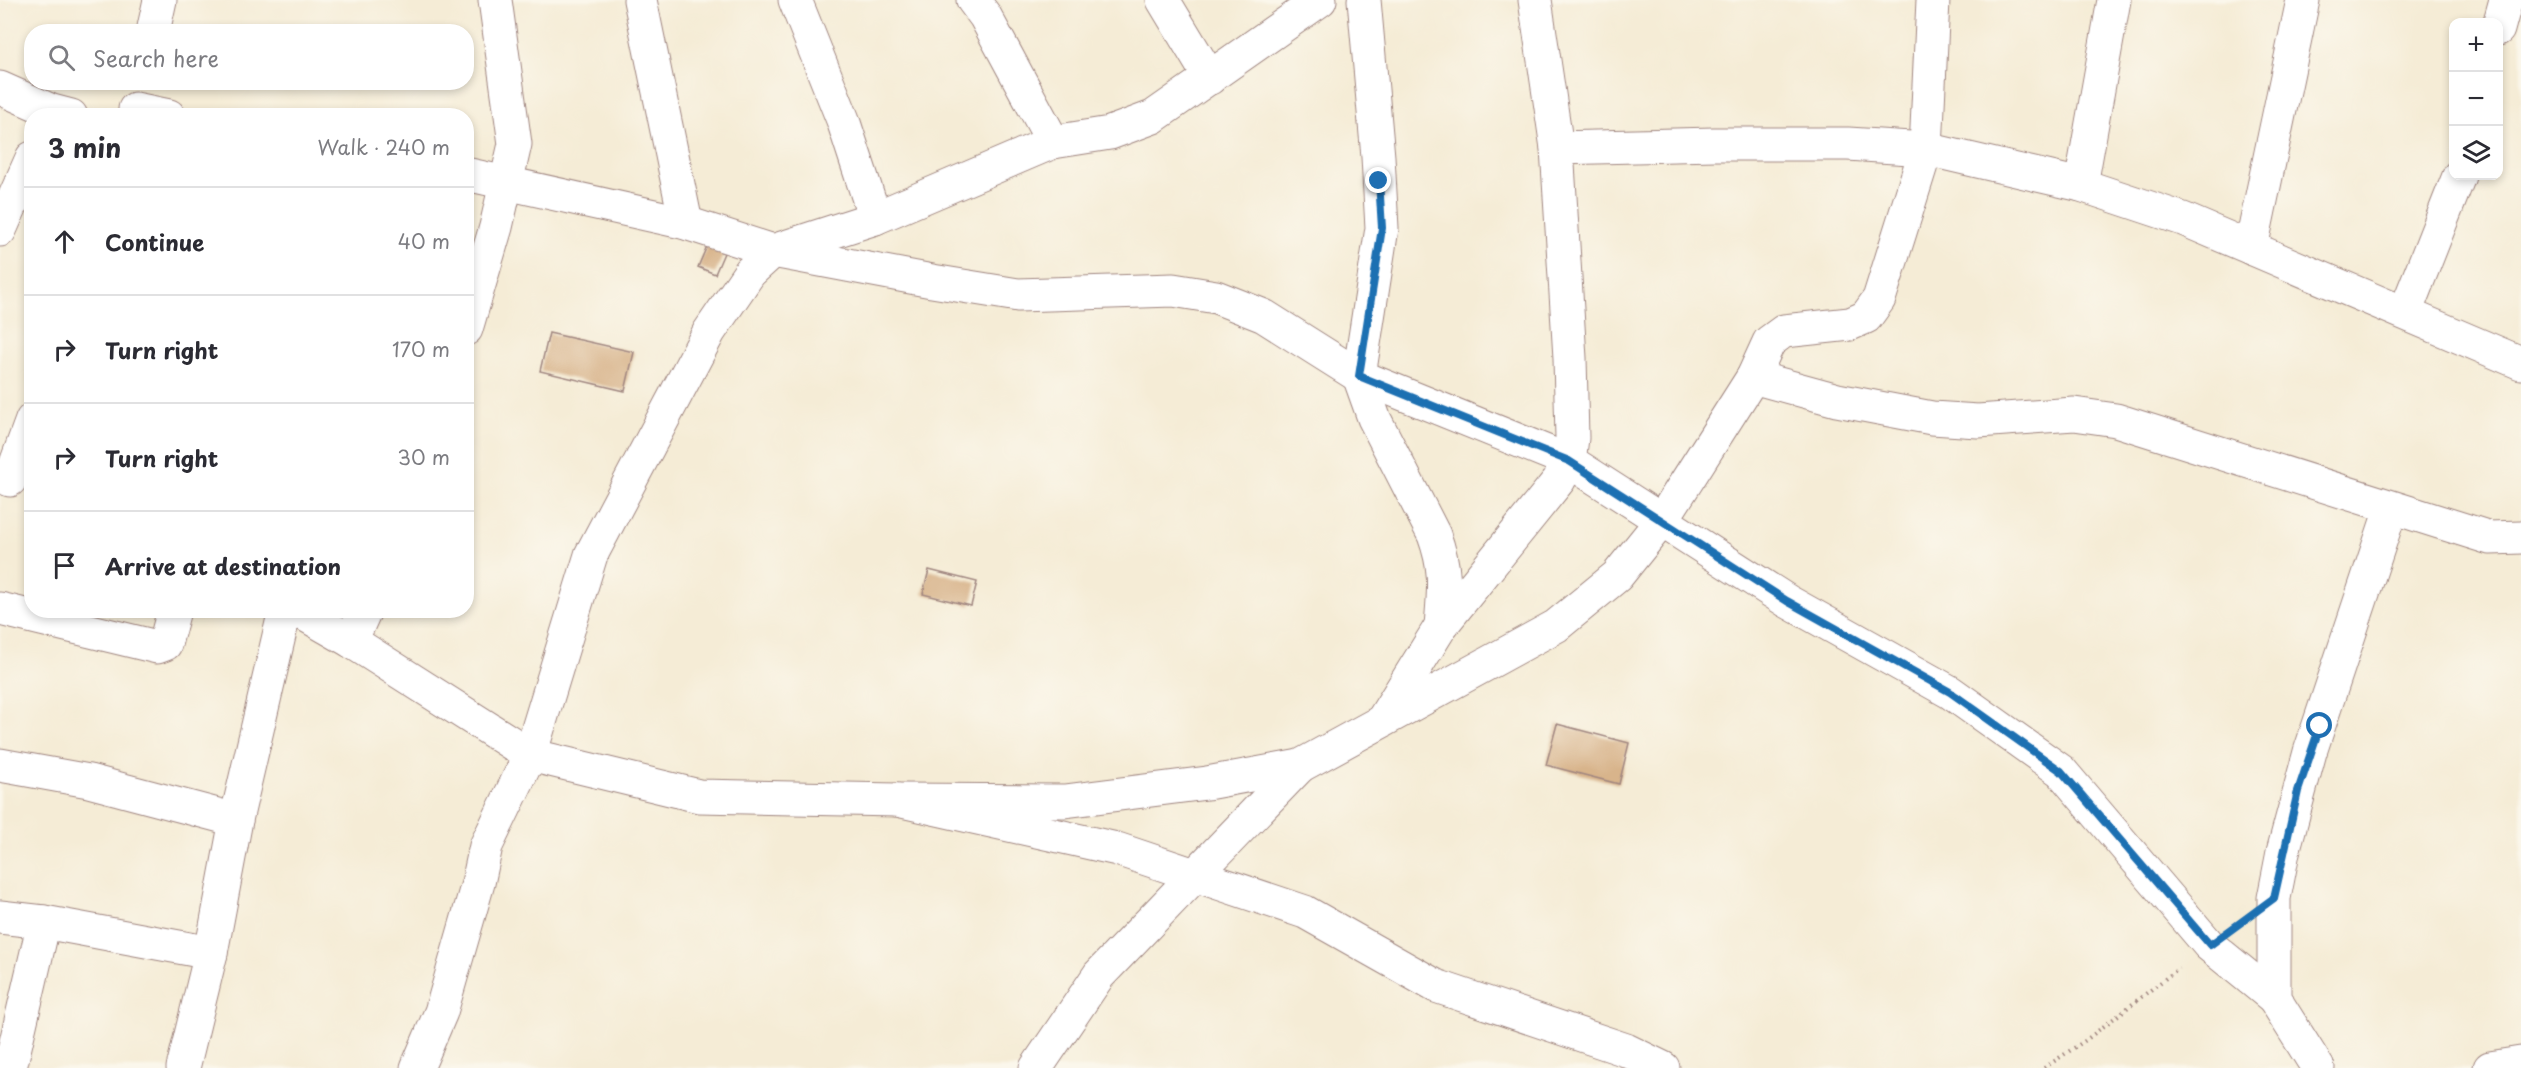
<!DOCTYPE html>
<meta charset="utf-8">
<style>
body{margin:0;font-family:"Playpen Sans",sans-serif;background:#f2f2f3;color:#2b2b33}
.controls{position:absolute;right:18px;top:18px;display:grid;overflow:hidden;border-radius:12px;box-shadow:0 3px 9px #0003}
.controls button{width:54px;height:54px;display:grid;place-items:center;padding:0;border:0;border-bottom:2px solid #e1e1e2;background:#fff;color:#2b2b33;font:30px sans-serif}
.stop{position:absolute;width:18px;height:18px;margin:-14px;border:4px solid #1f6fb2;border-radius:50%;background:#fff}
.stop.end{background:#1f6fb2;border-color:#fff;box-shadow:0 2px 6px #0008}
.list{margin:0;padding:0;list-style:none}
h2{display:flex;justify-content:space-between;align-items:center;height:78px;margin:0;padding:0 24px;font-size:26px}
h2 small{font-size:20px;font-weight:400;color:#7c7c81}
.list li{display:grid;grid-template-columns:39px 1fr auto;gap:18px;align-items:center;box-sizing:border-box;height:108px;padding:0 24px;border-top:2px solid #e1e1e2}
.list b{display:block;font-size:22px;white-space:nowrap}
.list em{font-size:20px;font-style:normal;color:#7c7c81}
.icon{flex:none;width:33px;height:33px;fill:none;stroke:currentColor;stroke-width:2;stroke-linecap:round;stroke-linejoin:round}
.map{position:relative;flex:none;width:2521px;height:1068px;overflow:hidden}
.search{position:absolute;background:#fff;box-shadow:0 3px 9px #0003;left:24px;top:24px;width:450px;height:66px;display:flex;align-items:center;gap:15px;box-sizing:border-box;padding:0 21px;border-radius:24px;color:#7c7c81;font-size:22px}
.panel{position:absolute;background:#fff;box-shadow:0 3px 9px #0003;left:24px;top:108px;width:450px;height:510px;border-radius:24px}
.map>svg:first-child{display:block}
.building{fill:#d8b48b}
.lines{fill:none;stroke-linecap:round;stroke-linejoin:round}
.street-casing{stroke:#a08680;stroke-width:35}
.path{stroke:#a08680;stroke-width:4;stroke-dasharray:1.5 4.5;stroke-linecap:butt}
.street{stroke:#fff;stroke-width:33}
.route{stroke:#1f6fb2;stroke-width:8}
</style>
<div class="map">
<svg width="2521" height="1068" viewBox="0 0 2521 1068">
<rect width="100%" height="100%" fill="#fbf7ec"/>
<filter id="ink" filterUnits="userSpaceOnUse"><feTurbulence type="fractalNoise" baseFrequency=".0167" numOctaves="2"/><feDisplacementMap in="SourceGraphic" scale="12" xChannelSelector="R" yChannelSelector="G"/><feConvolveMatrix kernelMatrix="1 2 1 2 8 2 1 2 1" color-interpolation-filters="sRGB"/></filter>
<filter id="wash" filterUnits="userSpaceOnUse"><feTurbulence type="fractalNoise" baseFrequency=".008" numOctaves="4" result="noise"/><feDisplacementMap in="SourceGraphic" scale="24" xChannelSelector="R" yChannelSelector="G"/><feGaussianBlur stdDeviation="1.35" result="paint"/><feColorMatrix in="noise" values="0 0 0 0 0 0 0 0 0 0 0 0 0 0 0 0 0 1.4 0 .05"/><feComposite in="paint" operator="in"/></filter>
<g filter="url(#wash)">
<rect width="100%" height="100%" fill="#f5ecd6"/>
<g id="blocks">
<g class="building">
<polygon points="707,246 724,253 715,274 698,267"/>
<polygon points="549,333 634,352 625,391 540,371"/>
<polygon points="929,570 977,582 971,606 923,594"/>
<polygon points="1557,724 1629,743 1619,784 1546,765"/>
</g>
</g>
</g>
<g filter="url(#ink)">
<use href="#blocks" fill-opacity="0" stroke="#a08680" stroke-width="1.5"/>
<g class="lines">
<g class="street-casing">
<g id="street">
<polyline points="640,0 686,223"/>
<polyline points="795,0 843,120 875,218"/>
<polyline points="973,0 985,16 1053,142"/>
<polyline points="1163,0 1210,78"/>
<path d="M1364 0 1378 157 1382 228 1359 376 1374 418 1434 535C1447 571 1444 589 1441 626"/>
<polyline points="2498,29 2506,0"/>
<polyline points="153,32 160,0"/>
<polyline points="0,88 52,111 71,116"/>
<polyline points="135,109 169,116"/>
<polyline points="1557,148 1714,144 1848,144 1926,149 2081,185 2114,0"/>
<polyline points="466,174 686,223 773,251 932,281 1018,295 1173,290 1216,297 1264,316 1359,376 1569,461 1787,601 1950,692 2061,771 2209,945 2274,998"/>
<polyline points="2081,185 2183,219 2521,363"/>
<polyline points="0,230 32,158"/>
<polyline points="2251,248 2303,0"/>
<polyline points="2405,313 2459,176"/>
<polyline points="466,329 496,227 515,144 495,0"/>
<polyline points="1753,377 1837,400 1932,418 1978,421 2074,414 2116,420 2490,538 2521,537"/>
<polyline points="10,480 32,420"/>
<polyline points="0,609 157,647 165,644 174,610"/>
<polyline points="297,610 351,641 530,755 699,796 897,800 1117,849 1305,912 1436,986 1626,1050 1663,1068"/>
<polyline points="351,641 365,610"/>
<polyline points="1384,718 1441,626 1559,480 1569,461 1572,438 1570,358 1557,148 1535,0"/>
<polyline points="0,765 89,781 236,820 285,610"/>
<polyline points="897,800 1065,801 1207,783 1300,766 1556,626 1617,576 1662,520 1753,377 1769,342 1784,331 1850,324 1866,317 1879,299 1926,149 1933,0"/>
<polyline points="0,917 44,922 211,953"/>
<polyline points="10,1068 44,922"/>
<polyline points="183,1068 211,953 236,820"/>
<polyline points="417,1068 441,1012 478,883 486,846 530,755 591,555 709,332 750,272 773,251 875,218 1053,142 1110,133 1153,117 1320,0"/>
<polyline points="1036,1068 1099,975 1300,766"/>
<polyline points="2318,1068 2274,998 2274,898 2283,852 2310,752 2391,509"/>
<polyline points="2490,1068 2521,1063"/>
</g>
</g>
<polyline class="path" points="2044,1068 2086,1040 2179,968"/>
<use href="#street" class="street"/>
</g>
</g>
<g class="lines" filter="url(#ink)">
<polyline class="route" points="1379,181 1382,228 1359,376 1569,461 1787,601 1950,692 2061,771 2210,945 2274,898 2298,791 2320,726"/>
</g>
</svg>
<div class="controls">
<button>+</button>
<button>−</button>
<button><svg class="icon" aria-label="layers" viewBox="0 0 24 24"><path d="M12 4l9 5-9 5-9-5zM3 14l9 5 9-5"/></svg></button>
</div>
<div class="stop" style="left:2320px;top:726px"></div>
<div class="stop end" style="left:1379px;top:181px"></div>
<div class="search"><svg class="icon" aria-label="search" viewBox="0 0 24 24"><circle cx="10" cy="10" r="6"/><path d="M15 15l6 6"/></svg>Search here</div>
<section class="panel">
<h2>3 min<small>Walk · 240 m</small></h2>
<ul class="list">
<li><svg class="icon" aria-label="ahead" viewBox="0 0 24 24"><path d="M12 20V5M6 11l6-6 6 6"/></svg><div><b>Continue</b></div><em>40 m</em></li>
<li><svg class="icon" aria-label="right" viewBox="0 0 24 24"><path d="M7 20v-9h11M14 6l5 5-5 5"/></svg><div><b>Turn right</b></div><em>170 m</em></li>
<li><svg class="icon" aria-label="right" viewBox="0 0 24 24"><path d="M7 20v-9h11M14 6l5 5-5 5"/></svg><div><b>Turn right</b></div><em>30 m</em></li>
<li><svg class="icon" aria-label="arrive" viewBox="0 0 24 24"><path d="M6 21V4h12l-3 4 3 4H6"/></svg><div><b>Arrive at destination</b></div></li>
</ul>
</section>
</div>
